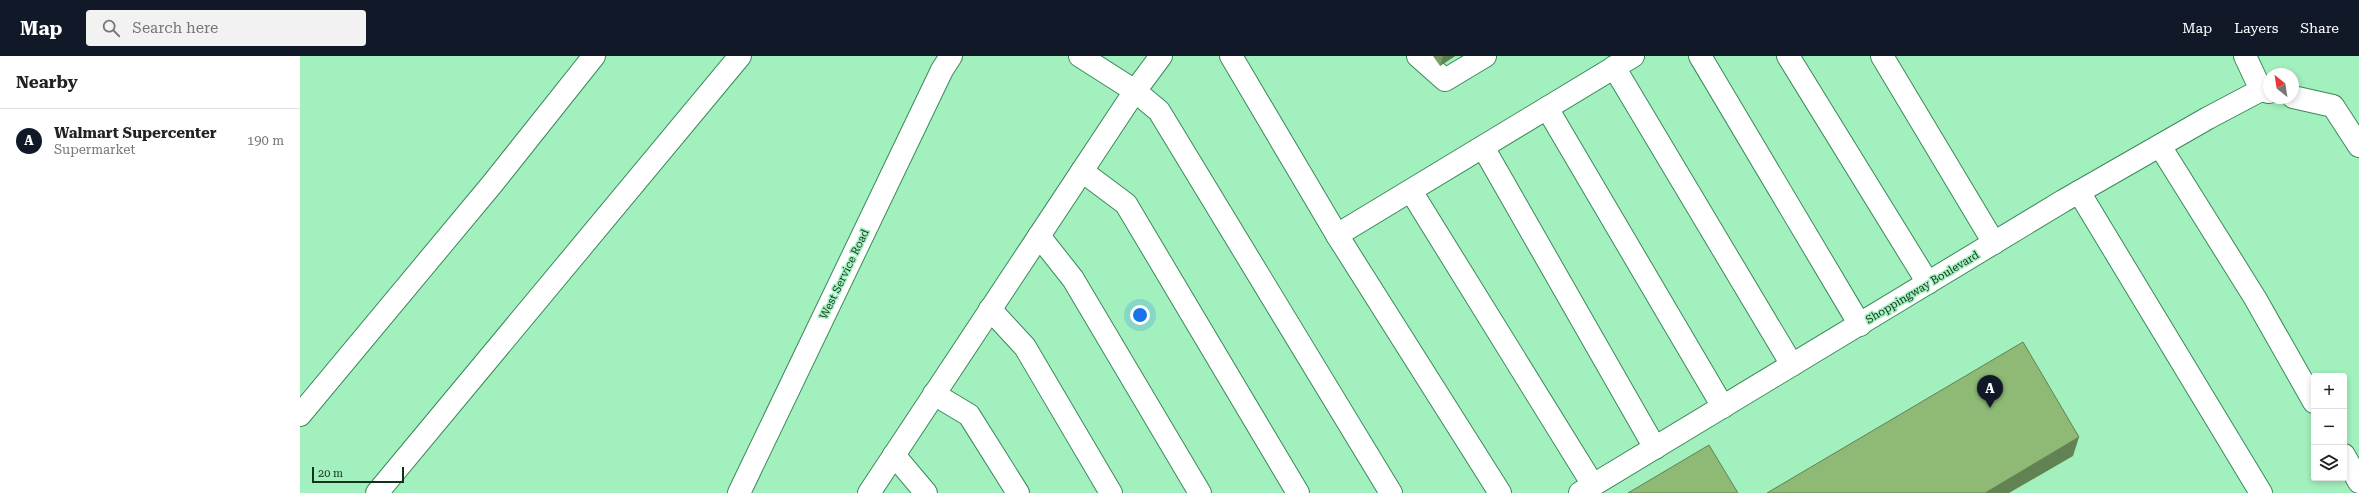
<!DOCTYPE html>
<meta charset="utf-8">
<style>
body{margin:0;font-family:"Roboto Serif",serif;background:#f2f2f2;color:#222}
.controls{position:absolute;right:12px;bottom:12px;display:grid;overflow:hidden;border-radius:4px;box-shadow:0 2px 6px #0003}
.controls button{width:36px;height:36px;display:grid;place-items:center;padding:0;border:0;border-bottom:1px solid #e0e0e0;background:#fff;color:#222;font:20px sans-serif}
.compass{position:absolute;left:1963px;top:12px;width:36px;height:36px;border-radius:50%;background:#fff;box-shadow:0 2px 6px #0003;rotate:330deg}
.scale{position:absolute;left:12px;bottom:10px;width:92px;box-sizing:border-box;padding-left:4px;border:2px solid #11321e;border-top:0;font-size:11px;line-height:14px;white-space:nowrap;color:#11321e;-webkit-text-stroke:3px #a2f0bd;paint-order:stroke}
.you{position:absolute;left:840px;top:259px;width:14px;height:14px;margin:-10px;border:3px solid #fff;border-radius:50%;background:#1a73e8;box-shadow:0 0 0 6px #1a73e833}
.badge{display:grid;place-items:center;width:26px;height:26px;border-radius:50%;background:#111827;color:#fff;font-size:13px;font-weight:700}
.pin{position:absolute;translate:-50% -33px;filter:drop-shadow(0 1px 2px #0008)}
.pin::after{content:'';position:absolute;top:21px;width:14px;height:12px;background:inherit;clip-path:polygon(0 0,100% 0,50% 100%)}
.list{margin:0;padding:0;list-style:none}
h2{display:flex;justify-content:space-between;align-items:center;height:52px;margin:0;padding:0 16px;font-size:17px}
h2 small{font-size:13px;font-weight:400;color:#767676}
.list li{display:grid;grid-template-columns:26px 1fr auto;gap:12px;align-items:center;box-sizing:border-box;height:64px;padding:0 16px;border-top:1px solid #e0e0e0}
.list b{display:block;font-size:15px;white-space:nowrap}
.list p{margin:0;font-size:13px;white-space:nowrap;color:#767676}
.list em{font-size:13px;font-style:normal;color:#767676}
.icon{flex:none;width:22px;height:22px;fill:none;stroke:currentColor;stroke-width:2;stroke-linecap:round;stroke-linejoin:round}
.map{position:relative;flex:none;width:2059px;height:437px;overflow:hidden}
header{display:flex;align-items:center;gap:24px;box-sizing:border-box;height:56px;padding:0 20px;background:#111827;color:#fff}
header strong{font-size:19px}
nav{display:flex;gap:22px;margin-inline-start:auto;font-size:14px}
.search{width:280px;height:36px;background:#f2f2f2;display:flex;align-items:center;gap:10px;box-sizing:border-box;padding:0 14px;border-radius:4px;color:#767676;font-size:15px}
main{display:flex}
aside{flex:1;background:#fff}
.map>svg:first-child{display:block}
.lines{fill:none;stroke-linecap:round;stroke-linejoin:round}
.minor-casing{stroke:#3c895b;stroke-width:24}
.major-casing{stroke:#3c895b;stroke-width:24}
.highway-casing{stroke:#3c895b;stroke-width:24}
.minor{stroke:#fff;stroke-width:22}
.major{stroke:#fff;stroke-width:22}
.highway{stroke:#fff;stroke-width:22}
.wall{fill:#7aa065}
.shaded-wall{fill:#638253}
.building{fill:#8eba76;stroke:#638253}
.labels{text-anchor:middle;stroke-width:3;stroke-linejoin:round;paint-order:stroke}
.street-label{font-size:11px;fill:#11321e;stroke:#a2f0bd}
</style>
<header>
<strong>Map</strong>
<div class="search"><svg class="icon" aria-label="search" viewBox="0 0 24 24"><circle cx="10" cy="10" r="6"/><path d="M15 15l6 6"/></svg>Search here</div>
<nav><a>Map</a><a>Layers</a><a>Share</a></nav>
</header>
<main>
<aside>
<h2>Nearby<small></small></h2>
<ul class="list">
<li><span class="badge">A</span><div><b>Walmart Supercenter</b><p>Supermarket</p></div><em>190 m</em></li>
</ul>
</aside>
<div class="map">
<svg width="2059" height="437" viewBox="0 0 2059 437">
<rect width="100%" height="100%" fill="#a2f0bd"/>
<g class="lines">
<g class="minor-casing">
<g id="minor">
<polyline points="861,0 835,35 859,55 1091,437"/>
<polyline points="931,0 1037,179 1200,437"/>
<polyline points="1118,0 1145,24 1185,0"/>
<polyline points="1400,0 1560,269"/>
<polyline points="1488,0 1628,227"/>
<polyline points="1582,0 1694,187"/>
<polyline points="1945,0 1961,34"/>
<polyline points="1314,11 1492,309"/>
<polyline points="1993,41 2033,50 2059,90"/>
<polyline points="1247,52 1423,351"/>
<polyline points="1860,90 1955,242 2014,346"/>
<polyline points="1183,91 1355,392"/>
<polyline points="782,115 826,148 998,437"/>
<polyline points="1111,135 1293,429"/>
<polyline points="1779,136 1961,437"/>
<polyline points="1037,179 1333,0"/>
<polyline points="739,180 773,223 900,437"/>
<polyline points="690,253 725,291 811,437"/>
<polyline points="634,338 669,359 718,437"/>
<polyline points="594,399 626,437"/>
<polyline points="2044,399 2059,426"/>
<polyline points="569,437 835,35 780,0"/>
<polyline points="1280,437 1763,145 1908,62 1961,34 1969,36"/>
</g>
</g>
<g class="major-casing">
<polyline id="major" points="439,437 642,14 651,0"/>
</g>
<g class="highway-casing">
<g id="highway">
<polyline points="0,359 193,127 294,0"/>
<polyline points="77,437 440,0"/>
</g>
</g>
<use href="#minor" class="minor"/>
<use href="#major" class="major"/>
<use href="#highway" class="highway"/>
</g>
<polygon class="wall" points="1133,0 1155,0 1140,10"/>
<g class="shaded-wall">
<polygon points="1143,0 1155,0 1140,10"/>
<polygon points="1779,381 1773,400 1709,437 1685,437"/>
</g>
<g class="building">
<polygon points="1723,286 1779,381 1685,437 1467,437"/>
<polygon points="1409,389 1438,437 1328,437"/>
</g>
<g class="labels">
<g class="street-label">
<text transform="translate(544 218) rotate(-64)" y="4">West Service Road</text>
<text transform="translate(1622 231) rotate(-31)" y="4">Shoppingway Boulevard</text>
</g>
</g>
</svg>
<div class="controls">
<button>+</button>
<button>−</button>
<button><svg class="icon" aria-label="layers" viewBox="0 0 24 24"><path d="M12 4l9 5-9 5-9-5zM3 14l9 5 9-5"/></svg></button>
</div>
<svg class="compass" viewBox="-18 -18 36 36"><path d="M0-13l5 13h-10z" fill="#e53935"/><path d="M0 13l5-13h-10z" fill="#767676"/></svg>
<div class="scale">20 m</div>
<div class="you"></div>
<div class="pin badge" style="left:1690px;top:352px">A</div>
</div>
</main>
